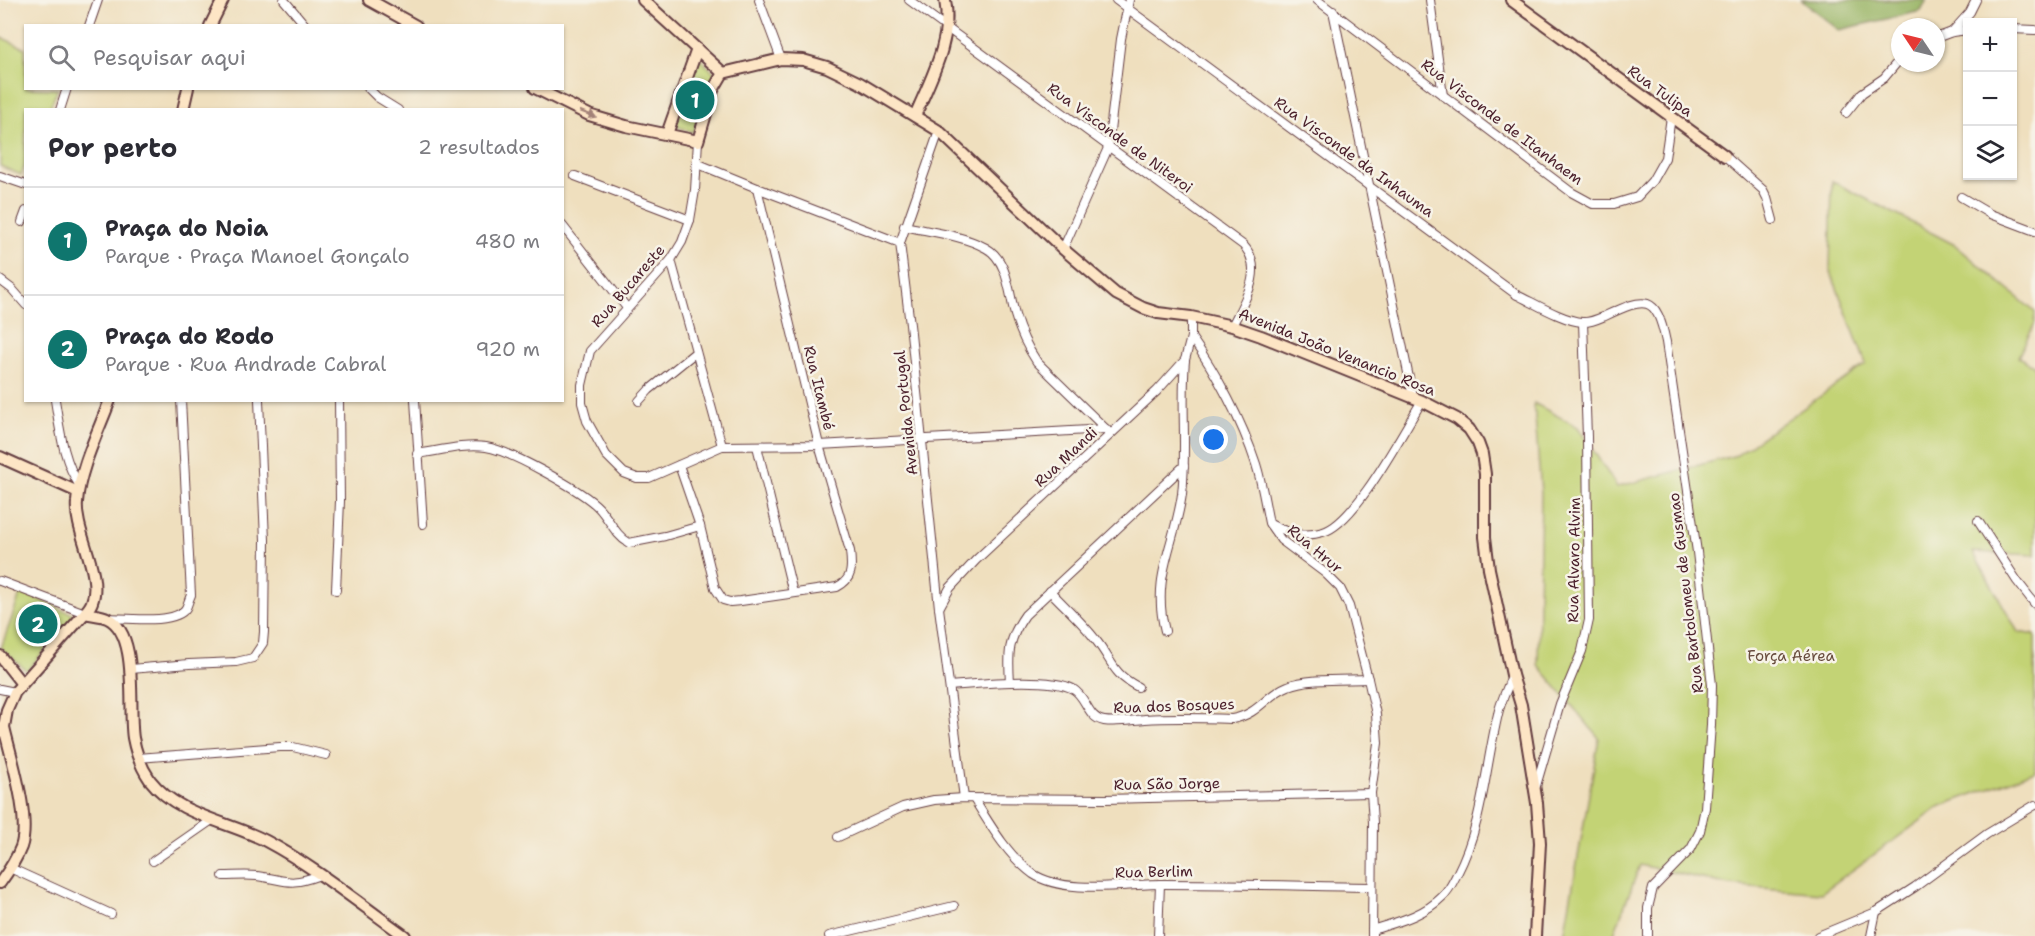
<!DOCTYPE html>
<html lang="pt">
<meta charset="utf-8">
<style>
body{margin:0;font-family:"Shantell Sans",sans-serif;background:#f2f2f3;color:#2b2b33}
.controls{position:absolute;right:18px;top:18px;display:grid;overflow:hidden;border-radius:0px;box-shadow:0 2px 4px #0004}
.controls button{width:54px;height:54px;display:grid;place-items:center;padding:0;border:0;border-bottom:2px solid #e1e1e2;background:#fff;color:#2b2b33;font:30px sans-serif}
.compass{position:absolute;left:1891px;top:18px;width:54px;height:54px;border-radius:50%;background:#fff;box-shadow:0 2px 4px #0004;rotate:305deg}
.you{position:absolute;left:1214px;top:440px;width:21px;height:21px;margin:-15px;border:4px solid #fff;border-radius:50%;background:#1a73e8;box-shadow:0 0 0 9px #1a73e833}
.badge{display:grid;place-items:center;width:39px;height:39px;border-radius:50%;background:#0f766e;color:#fff;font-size:20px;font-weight:700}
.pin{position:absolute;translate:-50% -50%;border:3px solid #fff;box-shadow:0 2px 6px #0006}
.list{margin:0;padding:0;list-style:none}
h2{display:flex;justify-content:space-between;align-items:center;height:78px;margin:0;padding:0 24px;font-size:26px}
h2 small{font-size:20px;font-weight:400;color:#7c7c81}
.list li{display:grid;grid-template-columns:39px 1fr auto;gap:18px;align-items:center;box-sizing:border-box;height:108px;padding:0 24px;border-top:2px solid #e1e1e2}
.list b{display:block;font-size:22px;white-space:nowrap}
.list p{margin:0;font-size:20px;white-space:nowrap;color:#7c7c81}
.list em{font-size:20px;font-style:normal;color:#7c7c81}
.icon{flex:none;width:33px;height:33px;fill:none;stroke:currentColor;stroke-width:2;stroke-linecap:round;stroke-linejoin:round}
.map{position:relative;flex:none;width:2035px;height:936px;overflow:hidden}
.search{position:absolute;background:#fff;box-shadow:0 2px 4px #0004;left:24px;top:24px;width:540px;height:66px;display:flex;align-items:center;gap:15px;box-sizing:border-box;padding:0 21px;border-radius:0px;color:#7c7c81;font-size:22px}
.panel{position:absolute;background:#fff;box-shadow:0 2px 4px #0004;left:24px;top:108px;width:540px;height:294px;border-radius:0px}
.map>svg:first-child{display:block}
.green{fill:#c3d375;stroke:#867950;stroke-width:1.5}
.forest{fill:#9ab566;stroke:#726a48;stroke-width:1.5}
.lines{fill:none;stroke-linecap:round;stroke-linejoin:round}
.street-casing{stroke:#633c41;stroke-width:10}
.secondary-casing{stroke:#633c41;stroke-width:14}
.street{stroke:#fff;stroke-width:8}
.secondary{stroke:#fde5c5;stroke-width:10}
.oneway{fill:#a48278}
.labels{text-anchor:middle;stroke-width:5;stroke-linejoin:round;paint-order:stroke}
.street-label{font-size:15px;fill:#4a1f2b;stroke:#f7f3e8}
.park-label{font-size:15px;fill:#684c3e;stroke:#f7f3e8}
</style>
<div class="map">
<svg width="2035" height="936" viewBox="0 0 2035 936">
<rect width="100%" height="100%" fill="#f7f3e8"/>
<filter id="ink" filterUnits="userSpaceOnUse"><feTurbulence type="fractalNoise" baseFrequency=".0167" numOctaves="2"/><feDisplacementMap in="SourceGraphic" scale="12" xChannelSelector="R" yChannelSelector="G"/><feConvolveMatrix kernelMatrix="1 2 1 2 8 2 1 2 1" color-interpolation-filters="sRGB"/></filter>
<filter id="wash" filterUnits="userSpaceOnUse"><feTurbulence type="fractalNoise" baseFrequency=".008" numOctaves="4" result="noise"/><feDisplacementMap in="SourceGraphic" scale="24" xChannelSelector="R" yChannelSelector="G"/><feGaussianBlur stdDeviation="1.35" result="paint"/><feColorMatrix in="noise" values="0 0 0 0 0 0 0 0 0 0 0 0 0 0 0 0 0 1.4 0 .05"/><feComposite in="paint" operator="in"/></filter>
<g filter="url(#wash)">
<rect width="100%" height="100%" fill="#efdfbe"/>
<g class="green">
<polygon points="0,37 25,48 26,88 58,89 49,109 26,110 25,165 21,175 0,166"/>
<polygon points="699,58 717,75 693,132 674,125"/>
<polygon points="1832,181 1955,245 2035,312 2035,323 2018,357 2035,366 2035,555 1973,552 2018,632 2035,635 2035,771 1941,806 1821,893 1730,885 1640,865 1613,936 1564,936 1599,738 1538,665 1541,493 1534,403 1578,427 1617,487 1737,455 1866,364 1830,270"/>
<polygon points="21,592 75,615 27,671 1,648"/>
</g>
<polygon class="forest" points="1801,0 1927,0 1921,11 1839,30"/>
</g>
<g filter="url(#ink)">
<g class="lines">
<g class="street-casing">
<g id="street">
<polyline points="284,0 306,26"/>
<polyline points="759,0 781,59"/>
<path d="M909 0 1243 245C1266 269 1244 301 1232 326"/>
<path d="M1116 0 1517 295C1534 303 1564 321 1582 322 1590 323 1598 319 1605 316 1646 297 1656 294 1666 342L1697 552 1712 685 1711 725 1705 808 1700 831 1691 849 1653 888 1648 908V936"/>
<polyline points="1317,0 1571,192 1593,204 1614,204 1637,197 1652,181 1665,158 1671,117"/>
<polyline points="1430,0 1443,96"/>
<polyline points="1333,11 1413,397"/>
<polyline points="89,26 98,0"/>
<polyline points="2012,29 2035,30"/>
<polyline points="1952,32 1970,12 1976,0"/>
<polyline points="1936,38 1952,32 1968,30"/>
<polyline points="368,88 377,97 398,110"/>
<polyline points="60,110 67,88"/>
<polyline points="1846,113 1862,93 1884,78 1900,59"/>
<polyline points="939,131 900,243 911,333 939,608 964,798"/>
<polyline points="698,141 695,190 690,220 682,242 671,260 590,351 582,385 582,403 587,421 606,455 624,473 637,478 649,478 722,446 819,445 1106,429"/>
<polyline points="1725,156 1763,190 1767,198 1773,220"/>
<polyline points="696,163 757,188 900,243"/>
<polyline points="0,176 26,185"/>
<polyline points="575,176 690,220"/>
<polyline points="1961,197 1990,214 2035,231"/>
<polyline points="22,222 26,211"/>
<polyline points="562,225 627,308"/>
<path d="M904 226C931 232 962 235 986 248 1008 260 1009 293 1015 315 1020 332 1027 347 1037 362L1108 431"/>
<polyline points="1063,249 1108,148 1121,39 1129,0"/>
<polyline points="671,260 722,446"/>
<polyline points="0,280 12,289 26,305"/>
<path d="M1191 337C1217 374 1242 421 1256 464 1262 483 1265 504 1269 523L1281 540 1325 573 1340 588 1349 606 1368 679 1376 714 1378 743 1371 793 1373 822 1372 936"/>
<path d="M55 400C60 430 63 461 80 486"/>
<polyline points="415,400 423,524"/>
<polyline points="639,401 649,390 696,352"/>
<polyline points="757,446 793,593"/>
<path d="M417 454C439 451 464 444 486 447 509 450 583 491 599 508 610 520 615 535 629 543L665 536 700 526"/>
<path d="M679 465 700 526 715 588 723 600 730 602 741 601 837 587C853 579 852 568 850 551L819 445 757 188"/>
<polyline points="1978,521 2017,581 2035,604"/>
<path d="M1270 524C1287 533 1304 538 1323 532 1356 523 1403 431 1422 401"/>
<polyline points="0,581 85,613"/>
<polyline points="336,590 340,501 339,400"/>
<path d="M1050 591C1065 607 1082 622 1095 639 1113 661 1111 673 1138 687"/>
<polyline points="939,608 950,588 976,560 1157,391 1185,360 1191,337 1191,317"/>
<path d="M107 618C125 618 176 625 186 608 188 604 189 599 191 595L181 400"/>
<path d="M1165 631C1151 577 1175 545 1182 494 1187 450 1181 404 1185 360"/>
<polyline points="131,669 189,664 236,662 253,658 263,643 264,632 265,540 259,400"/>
<path d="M1010 682C1008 654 1008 639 1025 615L1184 466"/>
<path d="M950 686C978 684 1049 676 1073 689 1087 697 1087 718 1104 721 1117 723 1132 720 1145 719 1174 717 1203 718 1232 719 1260 714 1265 695 1288 686 1306 678 1346 680 1368 679"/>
<polyline points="0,689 15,692"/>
<polyline points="138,758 280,747 293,747 326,755"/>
<polyline points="1536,786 1560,704 1582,651 1589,620 1587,437 1583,322"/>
<path d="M974 799C990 825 1008 856 1033 874 1065 895 1126 884 1163 884 1233 884 1303 886 1372 887"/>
<polyline points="838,837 903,807 934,800 964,798 1105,799 1371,793"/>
<polyline points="153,861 212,820"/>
<polyline points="10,868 111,914"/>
<path d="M223 876C234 876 246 875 257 876 288 880 287 887 320 875"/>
<path d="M1372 930C1397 922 1423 916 1442 897 1449 891 1453 882 1457 874 1483 824 1485 768 1498 714 1501 700 1508 688 1512 675"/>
<polyline points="829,936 954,906"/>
<polyline points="1158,936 1160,884"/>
<polyline points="1818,936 1876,912 1915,887 1987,834 2035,805"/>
<polyline points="1871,936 1876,912"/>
</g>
</g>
<g class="secondary-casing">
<g id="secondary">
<polyline points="369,0 416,26"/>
<polyline points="643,0 723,73"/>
<polyline points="1511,0 1725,156"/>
<polyline points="210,26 223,0"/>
<polyline points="723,73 781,59 803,60 827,67 860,83 939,131 1063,249 1116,294 1143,308 1158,313 1191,317 1232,326 1261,336 1422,401 1457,419 1469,429 1478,443 1482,454 1485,474 1485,537 1489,569 1512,675 1521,705 1537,803 1540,843 1535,936"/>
<polyline points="535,88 589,115 626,126 698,141 713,90 723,73"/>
<polyline points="183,110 188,88"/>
<path d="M915 116C930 80 953 40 945 0"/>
<polyline points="667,134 697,49"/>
<polyline points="0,457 78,492"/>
<path d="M85 613C92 615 101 615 107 618 140 633 128 709 133 738 136 754 141 767 150 780 178 816 228 821 266 841 315 867 360 904 405 936"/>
<polyline points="0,656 22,684"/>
<path d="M0 883C8 872 16 860 21 847 31 818 11 758 4 727L7 710 15 692 85 613C87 610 91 606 92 602 103 575 74 531 77 502 79 470 99 430 110 400"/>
</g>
</g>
<use href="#street" class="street"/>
<use href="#secondary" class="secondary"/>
</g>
<defs><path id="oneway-solid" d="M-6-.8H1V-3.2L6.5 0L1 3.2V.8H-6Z" transform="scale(1.5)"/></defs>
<use class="oneway" href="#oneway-solid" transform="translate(588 114) rotate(21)"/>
</g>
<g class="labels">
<g class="street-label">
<text transform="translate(1660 91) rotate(36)" y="5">Rua Tulipa</text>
<text transform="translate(1502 122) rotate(37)" y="5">Rua Visconde de Itanhaem</text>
<text transform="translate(1120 138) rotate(36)" y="5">Rua Visconde de Niteroi</text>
<text transform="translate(1354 157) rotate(36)" y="5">Rua Visconde da Inhauma</text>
<text transform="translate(628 286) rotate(-49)" y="5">Rua Bucareste</text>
<text transform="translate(1337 352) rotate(22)" y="5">Avenida João Venancio Rosa</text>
<text transform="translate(819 388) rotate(76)" y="5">Rua Itambé</text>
<text transform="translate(906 413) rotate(-96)" y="5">Avenida Portugal</text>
<text transform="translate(1066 457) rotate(-43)" y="5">Rua Mandi</text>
<text transform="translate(1315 549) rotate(40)" y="5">Rua Hrur</text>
<text transform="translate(1574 560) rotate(-89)" y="5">Rua Alvaro Alvim</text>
<text transform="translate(1686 593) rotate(-97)" y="5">Rua Bartolomeu de Gusmao</text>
<text transform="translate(1174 706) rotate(-2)" y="5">Rua dos Bosques</text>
<text transform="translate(1167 784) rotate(-1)" y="5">Rua São Jorge</text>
<text transform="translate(1154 872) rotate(-1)" y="5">Rua Berlim</text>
</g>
<g class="park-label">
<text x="1791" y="661">Força Aérea</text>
</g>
</g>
</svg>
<div class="controls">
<button>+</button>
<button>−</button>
<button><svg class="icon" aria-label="layers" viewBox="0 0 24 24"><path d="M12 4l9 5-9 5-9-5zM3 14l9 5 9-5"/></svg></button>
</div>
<svg class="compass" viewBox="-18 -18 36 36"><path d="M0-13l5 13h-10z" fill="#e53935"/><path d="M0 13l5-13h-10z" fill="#7c7c81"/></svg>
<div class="you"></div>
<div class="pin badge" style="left:695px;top:100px">1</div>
<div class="pin badge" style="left:38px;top:624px">2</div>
<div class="search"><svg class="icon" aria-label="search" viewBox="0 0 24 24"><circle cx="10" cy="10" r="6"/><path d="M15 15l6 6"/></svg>Pesquisar aqui</div>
<section class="panel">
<h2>Por perto<small>2 resultados</small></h2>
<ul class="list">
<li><span class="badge">1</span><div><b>Praça do Noia</b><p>Parque · Praça Manoel Gonçalo</p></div><em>480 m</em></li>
<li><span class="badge">2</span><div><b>Praça do Rodo</b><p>Parque · Rua Andrade Cabral</p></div><em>920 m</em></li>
</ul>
</section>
</div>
